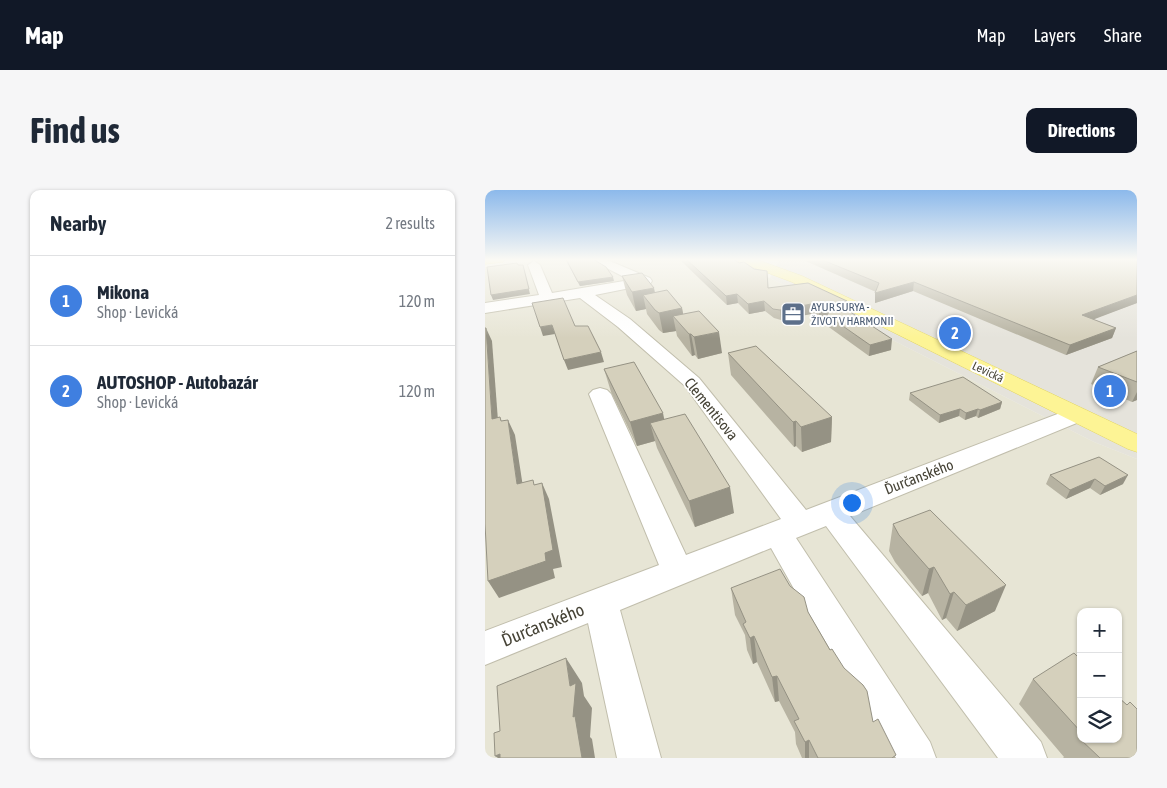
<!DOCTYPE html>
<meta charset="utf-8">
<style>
body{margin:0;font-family:"Asap Condensed",sans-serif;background:#f6f6f7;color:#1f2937}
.controls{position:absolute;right:15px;bottom:15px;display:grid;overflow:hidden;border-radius:10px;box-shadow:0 1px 4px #0004}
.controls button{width:45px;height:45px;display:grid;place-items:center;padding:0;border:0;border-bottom:1px solid #e0e1e3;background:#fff;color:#1f2937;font:25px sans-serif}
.you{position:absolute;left:366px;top:312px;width:18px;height:18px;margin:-12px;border:4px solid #fff;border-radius:50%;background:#1a73e8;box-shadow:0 0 0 8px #1a73e833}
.badge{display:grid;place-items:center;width:32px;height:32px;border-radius:50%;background:#111827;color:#fff;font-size:16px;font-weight:700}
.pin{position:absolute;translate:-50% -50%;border:2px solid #fff;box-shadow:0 1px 5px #0006}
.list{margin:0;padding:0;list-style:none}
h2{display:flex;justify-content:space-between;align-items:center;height:65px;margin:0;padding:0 20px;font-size:21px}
h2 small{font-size:16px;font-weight:400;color:#747a83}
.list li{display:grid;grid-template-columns:32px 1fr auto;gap:15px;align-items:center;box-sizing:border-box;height:90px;padding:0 20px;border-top:1px solid #e0e1e3}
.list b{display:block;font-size:19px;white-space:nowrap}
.list p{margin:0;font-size:16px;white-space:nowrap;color:#747a83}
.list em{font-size:16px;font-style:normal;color:#747a83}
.icon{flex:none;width:28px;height:28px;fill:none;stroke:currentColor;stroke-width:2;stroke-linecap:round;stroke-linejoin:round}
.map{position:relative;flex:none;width:652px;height:568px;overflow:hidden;border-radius:10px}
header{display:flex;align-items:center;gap:30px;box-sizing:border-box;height:70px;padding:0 25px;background:#111827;color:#fff}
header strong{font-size:24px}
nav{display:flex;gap:28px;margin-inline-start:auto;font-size:18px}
.intro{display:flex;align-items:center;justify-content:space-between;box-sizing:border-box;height:120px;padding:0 30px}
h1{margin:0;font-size:35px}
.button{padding:12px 22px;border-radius:10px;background:#111827;color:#fff;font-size:18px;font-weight:700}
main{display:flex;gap:30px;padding:0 30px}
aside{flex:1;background:#fff;border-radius:10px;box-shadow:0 1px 4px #0004}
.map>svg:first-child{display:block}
.residential{fill:#e7e5d5;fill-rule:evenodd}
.industrial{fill:#e5e3db}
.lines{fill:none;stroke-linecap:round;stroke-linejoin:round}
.minor-casing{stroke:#c1beac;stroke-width:2}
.primary-casing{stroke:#e2d565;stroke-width:1}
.minor{fill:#fff;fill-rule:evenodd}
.primary{fill:#fdf495;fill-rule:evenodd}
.wall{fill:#b7b3a2}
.shaded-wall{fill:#959284}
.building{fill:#d5d0bc;stroke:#959284}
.labels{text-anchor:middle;stroke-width:4;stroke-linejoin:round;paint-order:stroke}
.far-service-label{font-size:12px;fill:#4e5e75;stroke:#fff;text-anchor:start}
.far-street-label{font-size:12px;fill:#464336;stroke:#fff}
.street-label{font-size:15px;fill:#464336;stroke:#fff}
.near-street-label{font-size:18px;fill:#464336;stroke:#fff}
</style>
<header>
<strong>Map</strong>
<nav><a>Map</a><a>Layers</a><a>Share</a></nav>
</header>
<div class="intro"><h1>Find us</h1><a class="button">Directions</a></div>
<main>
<aside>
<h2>Nearby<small>2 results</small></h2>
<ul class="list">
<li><span class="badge" style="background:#3f7fe0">1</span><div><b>Mikona</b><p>Shop · Levická</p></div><em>120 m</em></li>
<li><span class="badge" style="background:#3f7fe0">2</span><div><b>AUTOSHOP - Autobazár</b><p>Shop · Levická</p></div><em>120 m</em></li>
</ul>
</aside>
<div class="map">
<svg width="652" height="568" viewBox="0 0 652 568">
<rect width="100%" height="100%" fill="#f3f2e6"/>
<path class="residential" d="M67 69H235L285 88 609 252 652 269V568H0V77ZM596 422H633V549H596Z"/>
<polygon class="industrial" points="294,69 652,69 652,269 609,252 285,88"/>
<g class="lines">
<g class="minor-casing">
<polygon id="minor" points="104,69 120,69 165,88 167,91 165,94 110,105 145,129 214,188 321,320 583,220 591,218 599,220 602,225 599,230 365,326 556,552 562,568 513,568 341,336 311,348 445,552 451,568 404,568 286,358 135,420 176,568 132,568 103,433 0,475 0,441 174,375 104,204 108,200 115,198 122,200 126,204 201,365 296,329 200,196 133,137 95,108 0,123 0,113 54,105 43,75 49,71 55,75 67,103 145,90"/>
</g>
<g class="primary-casing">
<g id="primary">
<polygon points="0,69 20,69 18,72 0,74"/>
<polygon points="253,69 270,69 317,86 652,244 652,262 643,259 307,92 254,72"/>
</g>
</g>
<use href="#minor" class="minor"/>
<use href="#primary" class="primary"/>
</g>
<g class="wall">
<polygon points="80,69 129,91 95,96"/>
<polygon points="194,69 248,69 283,98 361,119 406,160 384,166 341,135 342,127 334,129 326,124 296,130 289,128 280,121 264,124 253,113 242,115"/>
<polygon points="316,69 652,69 652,113 608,129 631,138 627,148 581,165 428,101 390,113 391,102"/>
<polygon points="137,86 170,103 197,118 198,124 237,163 213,169 210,165 207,166 192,146 191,141 178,143 174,140 162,124 161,119 151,121 142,105"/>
<polygon points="652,161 652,210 647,212 606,194 613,177"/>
<polygon points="243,163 347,227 346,252 317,262 311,256 309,257 246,185"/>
<polygon points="119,179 179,230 249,323 210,337 172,258 170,251 152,256 126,202"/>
<polygon points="425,203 517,212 515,219 493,228 491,226 480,230 474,226 454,233 424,210"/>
<polygon points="614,267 638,294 615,305 605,298 581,309 561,294 565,285"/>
<polygon points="408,334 510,421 472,441 461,428 457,430 443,403 437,406 410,372 404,361"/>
<polygon points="305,396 323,422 388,532 411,568 317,568 311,554 310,542 294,511 290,512 272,472 268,474 262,460 260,445 250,425 246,398"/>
<polygon points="596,470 596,549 642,515 652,568 578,568 579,567 534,514 548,489"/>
</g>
<g class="shaded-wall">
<polygon points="38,75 45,104 8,110 6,105"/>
<polygon points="128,87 129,91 95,96 93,92"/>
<polygon points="429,92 428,101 390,113 390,103"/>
<polygon points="169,98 173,117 158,105 161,119 151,121 147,102"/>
<polygon points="252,104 253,113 242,115 241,106"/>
<polygon points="652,105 652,113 594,135 597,125"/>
<polygon points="279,111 280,121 264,124 263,114"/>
<polygon points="362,111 361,121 353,114"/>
<polygon points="326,114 326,124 296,130 295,120"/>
<polygon points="349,115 342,125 342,127 334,129 334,119"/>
<polygon points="197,118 201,139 188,126 191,141 178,143 174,123"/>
<polygon points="67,135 70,144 58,146 55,137"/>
<polygon points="1,138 7,151 14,244 7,229"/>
<polygon points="631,138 627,148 581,165 585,155"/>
<polygon points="234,142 237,163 213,169 209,147"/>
<polygon points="204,144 206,144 210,165 207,166"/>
<polygon points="407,149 406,160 384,166 385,155"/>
<polygon points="116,162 119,172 83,180 79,170"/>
<polygon points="652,202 652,210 647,212"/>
<polygon points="517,212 515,219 493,228 495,220"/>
<polygon points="475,219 474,226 454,233 455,225"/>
<polygon points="493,219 491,226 480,230 481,223"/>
<polygon points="178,223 183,248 165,233 170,251 152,256 145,232"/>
<polygon points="347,227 346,252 317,262 316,237"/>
<polygon points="23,230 30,245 40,310 32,294"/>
<polygon points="311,231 311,256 309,257 308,232"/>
<polygon points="643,285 638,294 615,305 620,296"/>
<polygon points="610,289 605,298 581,309 585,300"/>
<polygon points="57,293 64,309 77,377 68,379 70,388 14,408 3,391"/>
<polygon points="245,297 249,323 210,337 204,311"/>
<polygon points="449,377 443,403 437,406 444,379"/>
<polygon points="521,395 510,421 472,441 481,415"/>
<polygon points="469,402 461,428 457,430 465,404"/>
<polygon points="269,446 272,472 268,474 265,448"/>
<polygon points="81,468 97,493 99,506 107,518 105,547 107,549 110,568 97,568 88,527 85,496"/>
<polygon points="292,486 294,511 290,512 287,487"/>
<polygon points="324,550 324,568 320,568 320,552"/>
<polygon points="15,564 19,568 13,568 10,566"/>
</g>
<g class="building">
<polygon points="81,69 108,69 121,77 128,87 93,92"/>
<polygon points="201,69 248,69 254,73 259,72 269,79 282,81 283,98 323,93 362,111 353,114 407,149 385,155 342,125 349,115 334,119 326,114 295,120 288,119 279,111 263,114 252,104 241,106"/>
<polygon points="335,69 652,69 652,105 597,125 631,138 585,155 429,92 390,103 394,93"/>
<polygon points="32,73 33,75 38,75 44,99 6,105 2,77"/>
<polygon points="157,83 169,98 147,102 137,86"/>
<polygon points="182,100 197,118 174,123 170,120 158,105"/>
<polygon points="78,108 90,136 103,136 116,162 79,170 67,135 55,137 47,113"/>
<polygon points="214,121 234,142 209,147 206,144 204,144 188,126"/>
<polygon points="0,138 1,138 7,229 15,227 16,231 23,230 32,294 48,290 49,295 57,293 68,360 60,363 61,371 3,391 0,334"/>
<polygon points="271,156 347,227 316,237 311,231 308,232 243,163"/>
<polygon points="652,161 652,192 613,177"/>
<polygon points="149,172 178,223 145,232 119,179"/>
<polygon points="478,187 517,212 495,220 493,219 481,223 475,219 455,225 425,203"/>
<polygon points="200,224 245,297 204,311 165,233"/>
<polygon points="614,267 643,285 620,296 610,289 585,300 565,285"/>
<polygon points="445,320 521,395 481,415 469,402 465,404 449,377 444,379 414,345 408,334"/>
<polygon points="295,379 305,396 319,407 323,422 345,460 347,459 359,478 378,495 382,501 388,532 393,529 411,565 407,568 333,568 324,550 320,552 309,531 314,529 292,486 287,487 269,446 265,448 258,434 261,432 246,398"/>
<polygon points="589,463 596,470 596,542 548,489"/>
<polygon points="81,468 85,496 91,493 88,527 90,526 97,568 15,568 15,564 10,566 9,543 15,541 12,496"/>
<polygon points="633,507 642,515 645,512 652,519 652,568 615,568 594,548 596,547 596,549 633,549"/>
</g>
<linearGradient id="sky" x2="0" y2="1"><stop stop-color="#8cb9eb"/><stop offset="0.47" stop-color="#faf9f4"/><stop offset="1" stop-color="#faf9f4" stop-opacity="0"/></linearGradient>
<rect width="652" height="148" fill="url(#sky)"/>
<defs>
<g id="office-square" transform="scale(1.25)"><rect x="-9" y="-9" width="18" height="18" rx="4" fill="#5c6f8a" stroke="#fff"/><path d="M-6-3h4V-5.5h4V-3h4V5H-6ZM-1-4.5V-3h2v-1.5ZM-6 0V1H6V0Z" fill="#fff"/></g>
</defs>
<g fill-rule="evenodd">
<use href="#office-square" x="308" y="124"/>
</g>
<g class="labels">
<g class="far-service-label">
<text x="326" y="121">AYUR SURYA -<tspan x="326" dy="14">ŽIVOT V HARMONII</tspan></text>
</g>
<g class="far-street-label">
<text transform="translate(503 182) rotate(25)" y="4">Levická</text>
</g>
<g class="street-label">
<text transform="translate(226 219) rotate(51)" y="5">Clementisova</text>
<text transform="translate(434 287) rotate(-21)" y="5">Ďurčanského</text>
</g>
<g class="near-street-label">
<text transform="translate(58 435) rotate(-22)" y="6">Ďurčanského</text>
</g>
</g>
</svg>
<div class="controls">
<button>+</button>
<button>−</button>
<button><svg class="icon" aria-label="layers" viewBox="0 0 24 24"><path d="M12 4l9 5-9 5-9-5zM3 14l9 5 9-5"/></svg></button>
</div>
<div class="you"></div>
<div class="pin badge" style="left:625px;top:201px;background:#3f7fe0">1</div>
<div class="pin badge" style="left:470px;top:143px;background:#3f7fe0">2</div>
</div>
</main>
